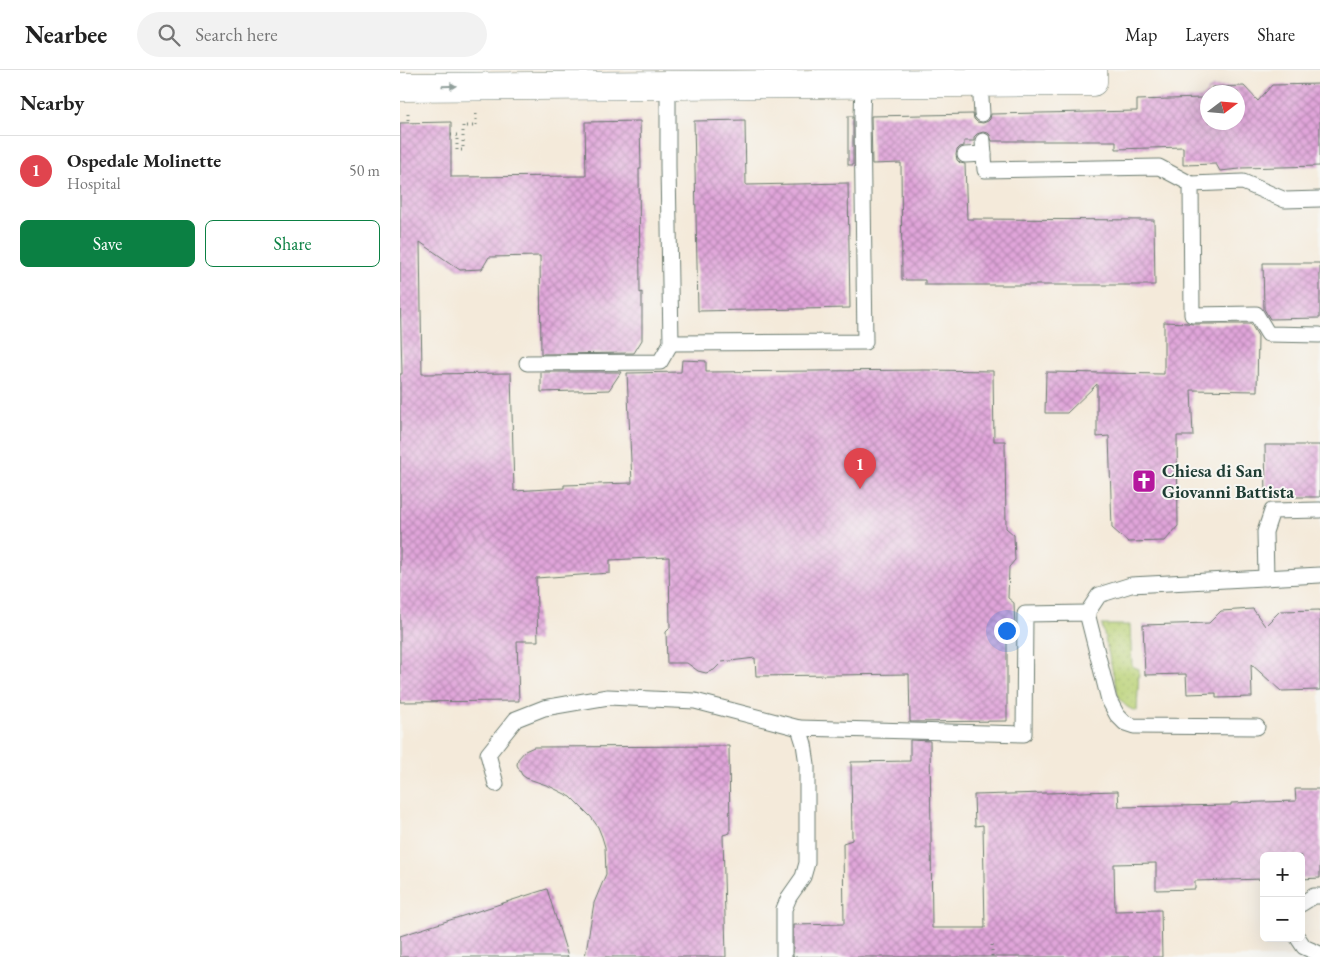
<!DOCTYPE html>
<meta charset="utf-8">
<style>
body{margin:0;font-family:"EB Garamond",serif;background:#f2f2f2;color:#222}
.controls{position:absolute;right:15px;bottom:15px;display:grid;overflow:hidden;border-radius:8px;box-shadow:0 5px 20px #0002}
.controls button{width:45px;height:45px;display:grid;place-items:center;padding:0;border:0;border-bottom:1px solid #e0e0e0;background:#fff;color:#222;font:25px sans-serif}
.compass{position:absolute;left:800px;top:15px;width:45px;height:45px;border-radius:50%;background:#fff;box-shadow:0 5px 20px #0002;rotate:74deg}
.you{position:absolute;left:606px;top:560px;width:18px;height:18px;margin:-12px;border:4px solid #fff;border-radius:50%;background:#1a73e8;box-shadow:0 0 0 8px #1a73e833}
.badge{display:grid;place-items:center;width:32px;height:32px;border-radius:50%;background:#0b8043;color:#fff;font-size:16px;font-weight:700}
.pin{position:absolute;translate:-50% -41px;filter:drop-shadow(0 1px 2px #0008)}
.pin::after{content:'';position:absolute;top:26px;width:18px;height:15px;background:inherit;clip-path:polygon(0 0,100% 0,50% 100%)}
.list{margin:0;padding:0;list-style:none}
h2{display:flex;justify-content:space-between;align-items:center;height:65px;margin:0;padding:0 20px;font-size:21px}
h2 small{font-size:16px;font-weight:400;color:#767676}
.list li{display:grid;grid-template-columns:32px 1fr auto;gap:15px;align-items:center;box-sizing:border-box;height:70px;padding:0 20px;border-top:1px solid #e0e0e0}
.list b{display:block;font-size:19px;white-space:nowrap}
.list p{margin:0;font-size:16px;white-space:nowrap;color:#767676}
.list em{font-size:16px;font-style:normal;color:#767676}
.actions{display:flex;gap:10px;padding:15px 20px}
.actions a{flex:1;padding:11px 0;border:1px solid #0b8043;border-radius:8px;text-align:center;font-size:18px;color:#0b8043}
.actions .main{background:#0b8043;color:#fff}
.icon{flex:none;width:28px;height:28px;fill:none;stroke:currentColor;stroke-width:2;stroke-linecap:round;stroke-linejoin:round}
.map{position:relative;flex:none;width:920px;height:887px;overflow:hidden}
header{display:flex;align-items:center;gap:30px;box-sizing:border-box;height:70px;padding:0 25px;background:#fff;border-bottom:1px solid #e0e0e0}
header strong{font-size:24px}
nav{display:flex;gap:28px;margin-inline-start:auto;font-size:18px}
.search{width:350px;height:45px;background:#f2f2f2;display:flex;align-items:center;gap:12px;box-sizing:border-box;padding:0 18px;border-radius:28px;color:#767676;font-size:19px}
main{display:flex}
aside{flex:1;background:#fff}
.map>svg:first-child{display:block}
.grass{fill:url(#grass-dots);stroke:#6c8855}
.building{fill:url(#building-cross-hatch);fill-rule:evenodd}
.lines{fill:none;stroke-linecap:round;stroke-linejoin:round}
.lane-casing{stroke:#6a7a6e;stroke-width:17}
.street-casing{stroke:#6a7a6e;stroke-width:29}
.path{stroke:#6a7a6e;stroke-width:3;stroke-dasharray:1 4;stroke-linecap:butt}
.lane{stroke:#fff;stroke-width:15}
.street{stroke:#fff;stroke-width:28}
.oneway{fill:#8f9e9a}
.labels{text-anchor:middle;stroke-width:4;stroke-linejoin:round;paint-order:stroke}
.poi-label{font-size:18px;font-weight:bold;fill:#1f3d34;stroke:#f6f6f2;text-anchor:start}
</style>
<header>
<strong>Nearbee</strong>
<div class="search"><svg class="icon" aria-label="search" viewBox="0 0 24 24"><circle cx="10" cy="10" r="6"/><path d="M15 15l6 6"/></svg>Search here</div>
<nav><a>Map</a><a>Layers</a><a>Share</a></nav>
</header>
<main>
<aside>
<h2>Nearby<small></small></h2>
<ul class="list">
<li><span class="badge" style="background:#e0444e">1</span><div><b>Ospedale Molinette</b><p>Hospital</p></div><em>50 m</em></li>
</ul>
<div class="actions"><a class="main">Save</a><a>Share</a></div>
</aside>
<div class="map">
<svg width="920" height="887" viewBox="0 0 920 887">
<defs>
<pattern id="grass-dots" width="8" height="8" patternUnits="userSpaceOnUse" patternTransform="scale(1.25)"><rect width="8" height="8" fill="#bad276"/><path d="M2 2h.1M6 6h.1" fill="none" stroke="#9fb567" stroke-width="1.8" stroke-linecap="round"/></pattern>
<pattern id="building-cross-hatch" width="8" height="8" patternUnits="userSpaceOnUse" patternTransform="scale(1.25)"><rect width="8" height="8" fill="#e1a5da"/><path d="M0 0l8 8M0 8l8-8" fill="none" stroke="#b688b2"/></pattern>
</defs>
<rect width="100%" height="100%" fill="#f6f6f2"/>
<filter id="ink" filterUnits="userSpaceOnUse"><feTurbulence type="fractalNoise" baseFrequency=".02" numOctaves="2"/><feDisplacementMap in="SourceGraphic" scale="10" xChannelSelector="R" yChannelSelector="G"/><feConvolveMatrix kernelMatrix="1 2 1 2 8 2 1 2 1" color-interpolation-filters="sRGB"/></filter>
<filter id="wash" filterUnits="userSpaceOnUse"><feTurbulence type="fractalNoise" baseFrequency=".0096" numOctaves="4" result="noise"/><feDisplacementMap in="SourceGraphic" scale="20" xChannelSelector="R" yChannelSelector="G"/><feGaussianBlur stdDeviation="1.12" result="paint"/><feColorMatrix in="noise" values="0 0 0 0 0 0 0 0 0 0 0 0 0 0 0 0 0 1.4 0 .05"/><feComposite in="paint" operator="in"/></filter>
<g filter="url(#wash)">
<rect width="100%" height="100%" fill="#f4eada"/>
<path class="grass" d="M702 555H730L732 596 739 599 737 641C728 639 722 634 718 625Z"/>
<g id="blocks">
<g class="building">
<path d="M920 14V96L841 98 840 99 820 101 816 94 783 95V77L716 79V71H592L590 65 588 63 583 62 577 64 574 67V71H564V76L560 77 557 80 556 85 557 90 560 93 565 94 567 149 754 150 755 215H525V210H502L501 93 472 94 471 46 573 44 574 49 577 52 583 53 588 51 590 49 591 44 737 41V30L801 28 812 17 844 16 858 31 872 15ZM808 22H838V52H808Z"/>
<rect x="448" y="46" width="5" height="49"/>
<polygon points="345,50 346,115 448,113 450,238 298,241 294,51"/>
<polygon points="240,51 241,99 239,99 240,223 242,222 242,270 234,283 141,284 140,186 89,187 82,199 60,200 20,172 22,304 111,303 114,421 164,418 164,415 232,413 227,303 281,302 282,290 306,291 306,302 527,300 593,301 594,371 605,371 606,458 614,465 615,490 609,497 608,528 614,533 615,559 607,570 607,651 510,652 509,604 356,606 355,588 322,592 314,600 306,603 298,601 287,593 267,593 266,562 270,558 269,487 210,490 210,503 136,508 138,571 117,571 119,631 0,632 0,304 2,304 0,223 0,53 51,52 51,107 186,106 185,52"/>
<polygon points="863,193 920,193 920,248 870,249 864,239"/>
<polygon points="764,252 787,253 792,254 851,254 858,266 857,321 791,320 793,366 777,366 778,456 765,471 728,472 712,458 709,366 697,367 697,314 667,343 645,343 646,302 764,304"/>
<polygon points="141,302 221,302 209,320 141,322"/>
<polygon points="865,375 920,375 920,427 866,427"/>
<polygon points="853,539 865,556 880,541 920,540 920,620 881,621 851,594 852,627 816,628 816,623 787,624 786,604 745,605 743,555 809,553 821,541"/>
<polygon points="510,670 530,671 532,858 585,858 583,755 575,756 574,725 718,721 719,737 831,735 831,733 896,731 895,719 920,719 920,808 901,809 901,786 864,786 864,809 795,811 795,819 756,820 756,793 714,794 715,841 761,840 762,887 393,887 393,855 444,854 443,773 452,770 451,692 510,691"/>
<polygon points="329,676 330,763 323,765 326,887 185,887 194,833 206,804 205,777 202,767 198,757 191,747 171,727 149,716 126,708 122,705 117,695 118,689 125,681 134,677"/>
<polygon points="147,819 168,887 0,887 0,866"/>
</g>
</g>
</g>
<g filter="url(#ink)">
<use href="#blocks" fill-opacity="0" stroke="#6a7a6e" stroke-width="1"/>
<g class="lines">
<g class="lane-casing">
<g id="lane">
<polyline points="580,12 582,44"/>
<polyline points="583,71 585,100 759,97 791,114"/>
<polyline points="565,85 584,84"/>
<polyline points="920,129 885,130 843,112 791,114 792,245 856,244 868,264 920,265"/>
<polyline points="271,273 465,272 462,47 463,13"/>
<polyline points="127,293 260,292 271,273 268,97 268,15"/>
<polyline points="866,508 865,462 872,441 920,440"/>
<polyline points="687,543 699,525 731,515 920,505"/>
<polyline points="96,714 88,684 116,649 144,638 208,627 295,631 399,658"/>
<polyline points="901,834 914,826 920,826"/>
<polyline points="898,868 904,877 920,884"/>
<polyline points="384,887 384,839 389,827 403,807 407,793 407,694 404,674 399,658 624,664 625,544 687,543 709,630 717,645 725,653 734,656 857,657"/>
</g>
</g>
<g class="street-casing">
<polyline id="street" points="0,17 693,12 693,0"/>
</g>
<g class="path">
<polyline points="8,44 8,53"/>
<polyline points="51,65 57,65 57,80 63,80 63,56 76,56 76,42"/>
<polyline points="592,875 592,887"/>
</g>
<use href="#lane" class="lane"/>
<use href="#street" class="street"/>
</g>
<defs><path id="oneway-solid" d="M-6-.8H1V-3.2L6.5 0L1 3.2V.8H-6Z" transform="scale(1.25)"/></defs>
<use class="oneway" href="#oneway-solid" transform="translate(49 16) rotate(-1)"/>
</g>
<defs>
<g id="church-square" transform="scale(1.25)"><rect x="-9" y="-9" width="18" height="18" rx="4" fill="#b5179e" stroke="#f6f6f2"/><path d="M-1.2-6h2.4v3.5h3.3v2.4h-3.3V6h-2.4V-.1h-3.3v-2.4h3.3Z" fill="#fff"/></g>
</defs>
<g fill-rule="evenodd">
<use href="#church-square" x="744" y="411"/>
</g>
<g class="labels">
<g class="poi-label">
<text x="762" y="407">Chiesa di San<tspan x="762" dy="21">Giovanni Battista</tspan></text>
</g>
</g>
</svg>
<div class="controls">
<button>+</button>
<button>−</button>
</div>
<svg class="compass" viewBox="-18 -18 36 36"><path d="M0-13l5 13h-10z" fill="#e53935"/><path d="M0 13l5-13h-10z" fill="#767676"/></svg>
<div class="you"></div>
<div class="pin badge" style="left:460px;top:419px;background:#e0444e">1</div>
</div>
</main>
